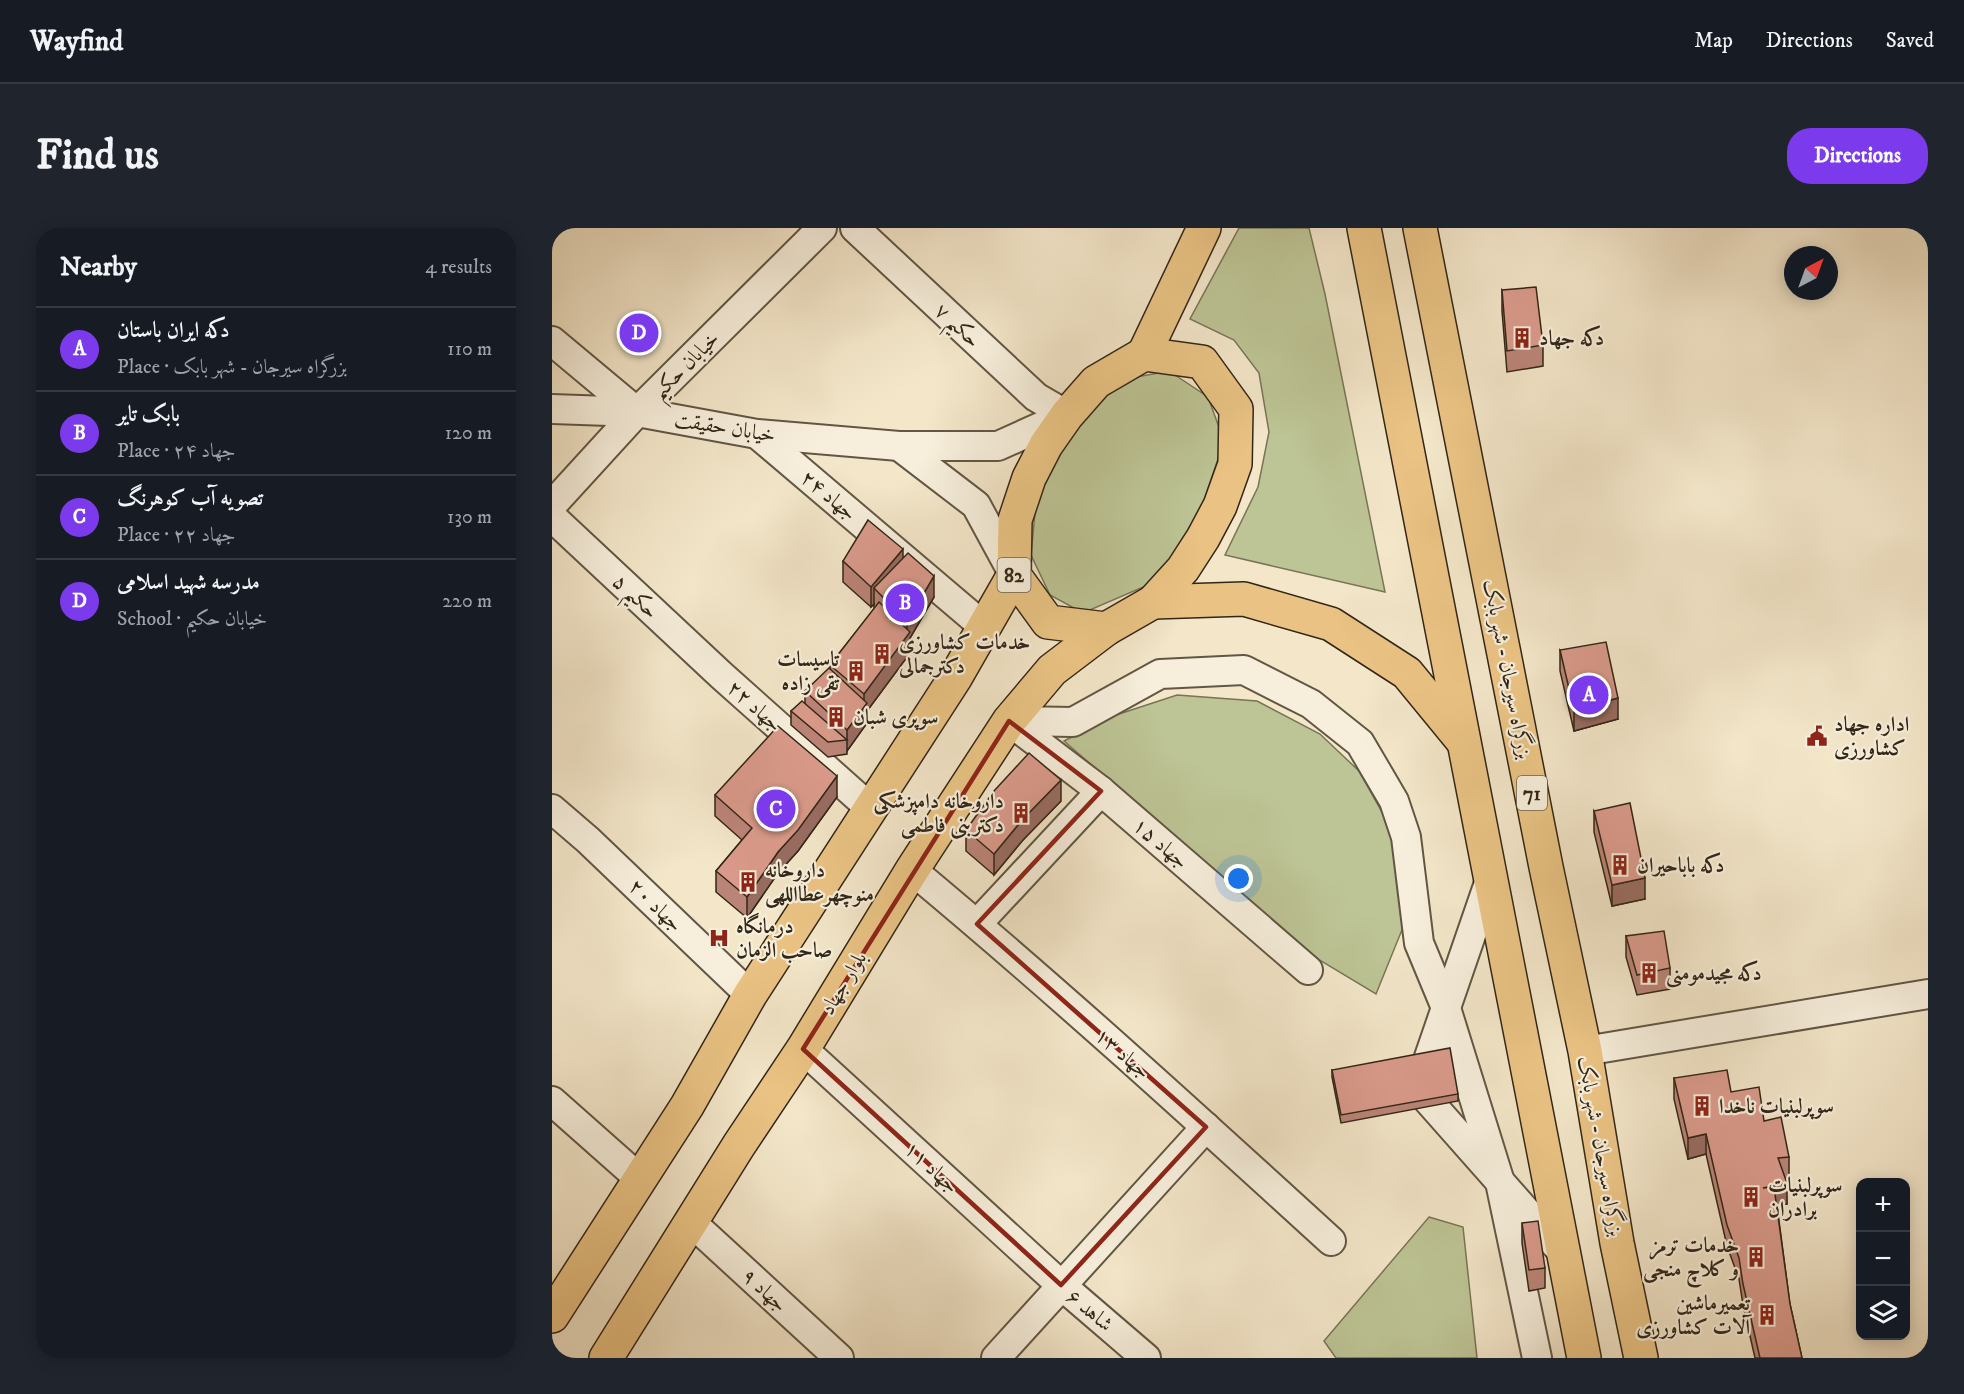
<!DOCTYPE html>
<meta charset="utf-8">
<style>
body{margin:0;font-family:"IM FELL DW Pica",Amiri,serif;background:#20242c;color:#f1f3f6}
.controls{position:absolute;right:18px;bottom:18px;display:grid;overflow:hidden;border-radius:12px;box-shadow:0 3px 15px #0003}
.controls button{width:54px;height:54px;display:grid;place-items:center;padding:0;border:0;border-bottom:2px solid #363941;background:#171b24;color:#f1f3f6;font:30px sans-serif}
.compass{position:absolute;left:1232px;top:18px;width:54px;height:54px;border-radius:50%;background:#171b24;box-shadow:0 3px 15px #0003;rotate:41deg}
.you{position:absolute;left:687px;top:651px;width:21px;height:21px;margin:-15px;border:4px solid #fff;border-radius:50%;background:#1a73e8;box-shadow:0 0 0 9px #1a73e833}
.badge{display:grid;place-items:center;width:39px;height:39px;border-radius:50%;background:#7c3aed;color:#fff;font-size:20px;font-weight:700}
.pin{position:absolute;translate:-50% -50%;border:3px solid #fff;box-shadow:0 2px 6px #0006}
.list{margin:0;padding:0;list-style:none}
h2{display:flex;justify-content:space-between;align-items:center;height:78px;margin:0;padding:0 24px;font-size:26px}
h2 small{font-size:20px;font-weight:400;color:#9ea1a6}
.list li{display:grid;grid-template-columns:39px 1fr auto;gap:18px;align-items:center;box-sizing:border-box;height:84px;padding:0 24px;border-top:2px solid #363941}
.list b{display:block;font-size:22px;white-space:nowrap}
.list p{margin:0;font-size:20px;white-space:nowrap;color:#9ea1a6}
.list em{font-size:20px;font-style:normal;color:#9ea1a6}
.icon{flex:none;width:33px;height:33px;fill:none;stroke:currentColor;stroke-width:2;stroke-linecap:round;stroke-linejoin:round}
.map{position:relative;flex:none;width:1376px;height:1130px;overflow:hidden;border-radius:24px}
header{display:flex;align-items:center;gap:36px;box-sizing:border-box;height:84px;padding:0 30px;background:#171b24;border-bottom:2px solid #363941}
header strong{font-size:28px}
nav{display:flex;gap:33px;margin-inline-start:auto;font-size:21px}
.intro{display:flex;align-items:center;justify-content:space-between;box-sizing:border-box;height:144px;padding:0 36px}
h1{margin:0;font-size:42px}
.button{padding:15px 27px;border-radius:24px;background:#7c3aed;color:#fff;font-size:21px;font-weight:700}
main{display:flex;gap:36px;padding:0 36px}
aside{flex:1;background:#171b24;border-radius:24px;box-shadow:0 3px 15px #0003}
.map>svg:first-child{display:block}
.green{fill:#bdc495;stroke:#787556;stroke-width:1.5}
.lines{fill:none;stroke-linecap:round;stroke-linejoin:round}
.minor-casing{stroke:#625644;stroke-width:32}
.major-casing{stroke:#322617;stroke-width:36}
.highway-casing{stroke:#322617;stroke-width:36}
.minor{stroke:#f7efdc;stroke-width:28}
.major{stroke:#eac384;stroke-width:33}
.highway{stroke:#eac384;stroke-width:33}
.wall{fill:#bb8478;stroke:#322617;stroke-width:1.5}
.shaded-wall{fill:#996c61;stroke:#322617;stroke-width:1.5}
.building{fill:#da9a8b;stroke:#322617;stroke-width:1.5}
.marked{fill:none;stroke:#8f2418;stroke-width:4.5;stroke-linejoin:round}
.labels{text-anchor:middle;stroke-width:4.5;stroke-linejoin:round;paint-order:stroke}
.shield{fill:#f7efdc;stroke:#6d6252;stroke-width:1.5}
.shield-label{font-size:20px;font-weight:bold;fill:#322617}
.street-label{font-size:21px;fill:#322617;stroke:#f7efdc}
.poi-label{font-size:21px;font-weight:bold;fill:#322617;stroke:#f7efdc;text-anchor:start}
</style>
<header>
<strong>Wayfind</strong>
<nav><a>Map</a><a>Directions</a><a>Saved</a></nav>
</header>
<div class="intro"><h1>Find us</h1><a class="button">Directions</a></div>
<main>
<aside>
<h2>Nearby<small>4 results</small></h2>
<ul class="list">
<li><span class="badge">A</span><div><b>دکه ایران باستان</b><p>Place · بزرگراه سیرجان - شهر بابک</p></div><em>110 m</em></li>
<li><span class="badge">B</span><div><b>بابک تایر</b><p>Place · جهاد ۲۴</p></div><em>120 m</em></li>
<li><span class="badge">C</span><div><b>تصویه آب کوهرنگ</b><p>Place · جهاد ۲۲</p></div><em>130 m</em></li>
<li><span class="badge">D</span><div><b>مدرسه شهید اسلامی</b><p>School · خیابان حکیم</p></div><em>220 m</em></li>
</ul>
</aside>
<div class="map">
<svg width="1376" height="1130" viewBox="0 0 1376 1130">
<rect width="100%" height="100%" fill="#f3e6c9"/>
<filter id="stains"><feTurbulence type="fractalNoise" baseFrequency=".00333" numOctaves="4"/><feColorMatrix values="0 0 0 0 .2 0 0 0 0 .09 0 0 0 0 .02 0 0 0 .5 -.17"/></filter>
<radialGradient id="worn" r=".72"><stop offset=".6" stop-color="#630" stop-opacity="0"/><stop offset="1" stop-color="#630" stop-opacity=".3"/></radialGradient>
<g class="green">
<polygon points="687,0 757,0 773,66 833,364 673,327 706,259 717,204 707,145 682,112 638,91"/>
<polygon points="617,143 656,169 672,213 645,293 603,354 531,385 498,367 479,327 486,253 536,180 579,150"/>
<polygon points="625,467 705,473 768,506 807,543 831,586 848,636 854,692 824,766 754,724 512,513 561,488"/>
<polygon points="877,989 911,999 925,1130 784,1130 772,1113"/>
</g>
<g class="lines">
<g class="minor-casing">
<g id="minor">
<polyline points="303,0 484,169 515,187"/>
<polyline points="0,113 85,184"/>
<polyline points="0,181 85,184 205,206 347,218 446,218 515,187"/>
<polyline points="205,206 431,398"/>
<polyline points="347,218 424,277 462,347"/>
<polyline points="0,277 85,184 270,0"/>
<polyline points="0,289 169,447 318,580"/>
<polyline points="457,493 521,494 608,446 692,442 759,476 808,515 842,573 854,609 867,715 894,780 948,954 985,1130"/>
<polyline points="457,493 549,563 756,742"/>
<polyline points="0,581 36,612 198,767"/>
<path d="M360 642C503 761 641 887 779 1013"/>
<polyline points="939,649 866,861 1012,1026"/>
<polyline points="425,696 549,563"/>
<polyline points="251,821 509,1057 594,1130"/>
<polyline points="1033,823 1376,766"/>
<polyline points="0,873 88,951"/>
<polyline points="139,994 287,1130"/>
<polyline points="444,1130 654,899"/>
</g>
</g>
<g class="major-casing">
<g id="major">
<polygon points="592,126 650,134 684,181 683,236 668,278 651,310 631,341 601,374 554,401 496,394 462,347 463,292 477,250 494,217 515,187 544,154"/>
<polyline points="0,1088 135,878 198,767 403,450 462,347"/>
<polyline points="54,1130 187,917 251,821 360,642 457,493 500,442 554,401"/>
</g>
</g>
<g class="highway-casing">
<g id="highway">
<polyline points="812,0 1032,1130"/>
<polyline points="868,0 994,639 1033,823 1065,1015 1089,1130"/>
<polyline points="592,126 652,0"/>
<polyline points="601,374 692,371 779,396 855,445 910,512"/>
</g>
</g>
<use href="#minor" class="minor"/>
<use href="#major" class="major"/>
<use href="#highway" class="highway"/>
</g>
<g class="wall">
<polygon points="950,62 991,117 991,138 955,144 950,83"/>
<polygon points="351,329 382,369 358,410 358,425 315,483 315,495 295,523 295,526 276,529 239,497 239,483 253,475 253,463 278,441 278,437 322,381 322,376 319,379 291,354 291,333"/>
<polygon points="1008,422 1066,491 1022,503 1008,443"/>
<polygon points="163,567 285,569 246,623 226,645 195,690 164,664 164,643 190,612 163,588"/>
<polygon points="509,573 471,612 442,647 414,623 414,602"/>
<polygon points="1042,583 1093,671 1060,678 1042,604"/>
<polygon points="1074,708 1118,740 1118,761 1085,767 1074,729"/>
<polygon points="780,842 906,866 906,873 789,895 780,849"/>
<polygon points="1122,850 1179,864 1212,893 1237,929 1237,949 1233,950 1235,976 1225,978 1238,1076 1250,1130 1203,1130 1191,1077 1187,1051 1175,1018 1154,926 1136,931 1122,871"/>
<polygon points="970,995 993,1040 993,1060 977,1063 970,1015"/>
</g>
<g class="shaded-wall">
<polygon points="351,321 351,342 322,360 322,376 319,379 319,359"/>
<polygon points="382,348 382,369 358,410 358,425 315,483 315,495 295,523 295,502 312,479 312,466 355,407 355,394"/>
<polygon points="1066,470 1066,491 1022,503 1022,482"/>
<polygon points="285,548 285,569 246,623 226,645 195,690 195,669 226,624"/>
<polygon points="509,552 509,573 471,612 442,647 442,626 471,591"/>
<polygon points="1093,650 1093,671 1060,678 1060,657"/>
<polygon points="1154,906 1154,926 1136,931 1136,910"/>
<polygon points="1235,955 1235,976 1211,981 1211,960"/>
</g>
<g class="building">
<polygon points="984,59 991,117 955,123 950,62"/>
<polygon points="316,292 351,321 319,359 291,333"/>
<polygon points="356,325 382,348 355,394 322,360"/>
<polygon points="327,374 358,404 312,466 278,437"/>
<polygon points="1054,414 1066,470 1022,482 1008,422"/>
<polygon points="277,440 315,475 295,502 253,463"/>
<polygon points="250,473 295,512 276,514 239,483"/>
<polygon points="226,498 285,548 246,602 226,624 195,669 164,643 200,600 163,567"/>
<polygon points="477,525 509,552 471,591 442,626 414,602 442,563"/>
<polygon points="1078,575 1093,650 1060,657 1042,583"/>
<polygon points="1112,703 1118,740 1085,747 1074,708"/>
<polygon points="898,820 906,866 789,887 780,842"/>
<polygon points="1175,842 1179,864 1207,859 1212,893 1229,889 1237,929 1226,930 1235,955 1211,960 1222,959 1238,1076 1250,1130 1208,1130 1191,1056 1187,1030 1175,997 1154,906 1136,910 1122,850"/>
<polygon points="986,993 993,1040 977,1042 970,995"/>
</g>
<path class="marked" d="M457 493 549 563 425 696 654 899 509 1057 251 821Z"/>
<defs>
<g id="building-bare" transform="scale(1.62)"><path d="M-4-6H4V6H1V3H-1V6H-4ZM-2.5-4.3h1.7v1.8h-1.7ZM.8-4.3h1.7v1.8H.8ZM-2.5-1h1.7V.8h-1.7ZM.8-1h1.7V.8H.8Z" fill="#8f2418" stroke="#f7efdc" stroke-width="2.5" paint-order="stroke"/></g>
<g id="civic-bare" transform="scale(1.62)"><path d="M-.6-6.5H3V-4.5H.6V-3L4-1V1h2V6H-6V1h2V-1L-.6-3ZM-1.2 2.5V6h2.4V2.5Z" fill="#8f2418" stroke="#f7efdc" stroke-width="2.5" paint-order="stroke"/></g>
<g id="hospital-bare" transform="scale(1.62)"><path d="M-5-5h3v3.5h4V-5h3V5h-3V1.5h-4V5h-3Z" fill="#8f2418" stroke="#f7efdc" stroke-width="2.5" paint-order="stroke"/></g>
</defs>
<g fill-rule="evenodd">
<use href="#building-bare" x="970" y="110"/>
<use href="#building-bare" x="330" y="426"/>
<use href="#building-bare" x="304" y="443"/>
<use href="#building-bare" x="284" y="489"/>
<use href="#civic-bare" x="1265" y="508"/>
<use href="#building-bare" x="469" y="585"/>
<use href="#building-bare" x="1068" y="637"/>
<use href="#building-bare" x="196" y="654"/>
<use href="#hospital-bare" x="167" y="710"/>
<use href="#building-bare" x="1097" y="745"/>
<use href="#building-bare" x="1150" y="878"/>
<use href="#building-bare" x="1199" y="969"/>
<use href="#building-bare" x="1204" y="1029"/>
<use href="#building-bare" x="1215" y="1087"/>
</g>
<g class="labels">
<g class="shield">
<rect x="445.5" y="330" width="33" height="34" rx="4.5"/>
<rect x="965" y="548" width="30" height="34" rx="4.5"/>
</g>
<g class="shield-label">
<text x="462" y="354">82</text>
<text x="980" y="572">71</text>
</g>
<g class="street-label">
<text transform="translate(406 97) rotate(43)" y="7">حکیم ۷</text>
<text transform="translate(133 137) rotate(-45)" y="7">خیابان حکیم</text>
<text transform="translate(173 199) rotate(9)" y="7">خیابان حقیقت</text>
<text transform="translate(277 267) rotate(40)" y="7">جهاد ۲۴</text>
<text transform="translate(84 368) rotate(43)" y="7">حکیم ۵</text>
<text transform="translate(956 441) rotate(79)" y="7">بزرگراه سیرجان - شهر بابک</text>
<text transform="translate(203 478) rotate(42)" y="7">جهاد ۲۲</text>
<text transform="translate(609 615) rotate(41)" y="7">جهاد ۱۵</text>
<text transform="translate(104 677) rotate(44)" y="7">جهاد ۲۰</text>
<text transform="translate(291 755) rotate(-59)" y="7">بلوار جهاد</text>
<text transform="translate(571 825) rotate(41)" y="7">جهاد ۱۳</text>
<text transform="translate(1049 918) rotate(80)" y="7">بزرگراه سیرجان - شهر بابک</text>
<text transform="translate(380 939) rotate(43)" y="7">جهاد ۱۱</text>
<text transform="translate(213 1062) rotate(43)" y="7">جهاد ۹</text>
<text transform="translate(538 1082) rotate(40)" y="7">شاهد ۶</text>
</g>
<g class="poi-label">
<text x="987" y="117">دکه جهاد</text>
<text x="347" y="421">خدمات کشاورزی<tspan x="347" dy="24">دکترجمالی</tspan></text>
<text x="287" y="438" text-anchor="end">تاسیسات<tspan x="287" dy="24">تقی زاده</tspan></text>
<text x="301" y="496">سوپری شبان</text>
<text x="1282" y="503">اداره جهاد<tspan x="1282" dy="24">کشاورزی</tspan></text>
<text x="452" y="580" text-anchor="end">داروخانه دامپزشکی<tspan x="452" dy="24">دکتربنی فاطمی</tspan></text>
<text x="1085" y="644">دکه باباحیران</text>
<text x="213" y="649">داروخانه<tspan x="213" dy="24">منوچهرعطااللهی</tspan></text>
<text x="184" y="705">درمانگاه<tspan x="184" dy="24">صاحب الزمان</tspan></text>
<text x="1114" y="752">دکه مجیدمومنی</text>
<text x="1167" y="885">سوپرلبنیات ناخدا</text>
<text x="1216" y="964">سوپرلبنیات<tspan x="1216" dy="24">برادران</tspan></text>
<text x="1187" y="1024" text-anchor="end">خدمات ترمز<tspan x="1187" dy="24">و کلاچ منجی</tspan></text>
<text x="1198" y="1082" text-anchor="end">تعمیرماشین<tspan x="1198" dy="24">آلات کشاورزی</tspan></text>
</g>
</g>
<rect width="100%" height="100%" filter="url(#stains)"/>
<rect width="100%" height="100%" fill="url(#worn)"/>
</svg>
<div class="controls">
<button>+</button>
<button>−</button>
<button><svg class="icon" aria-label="layers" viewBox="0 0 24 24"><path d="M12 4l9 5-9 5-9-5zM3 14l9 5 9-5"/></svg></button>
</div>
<svg class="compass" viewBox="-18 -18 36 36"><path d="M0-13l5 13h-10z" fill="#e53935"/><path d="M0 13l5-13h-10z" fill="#9ea1a6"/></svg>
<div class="you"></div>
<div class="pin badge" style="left:1037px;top:467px">A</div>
<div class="pin badge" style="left:353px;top:375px">B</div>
<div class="pin badge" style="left:224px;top:581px">C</div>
<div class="pin badge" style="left:87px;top:105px">D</div>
</div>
</main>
